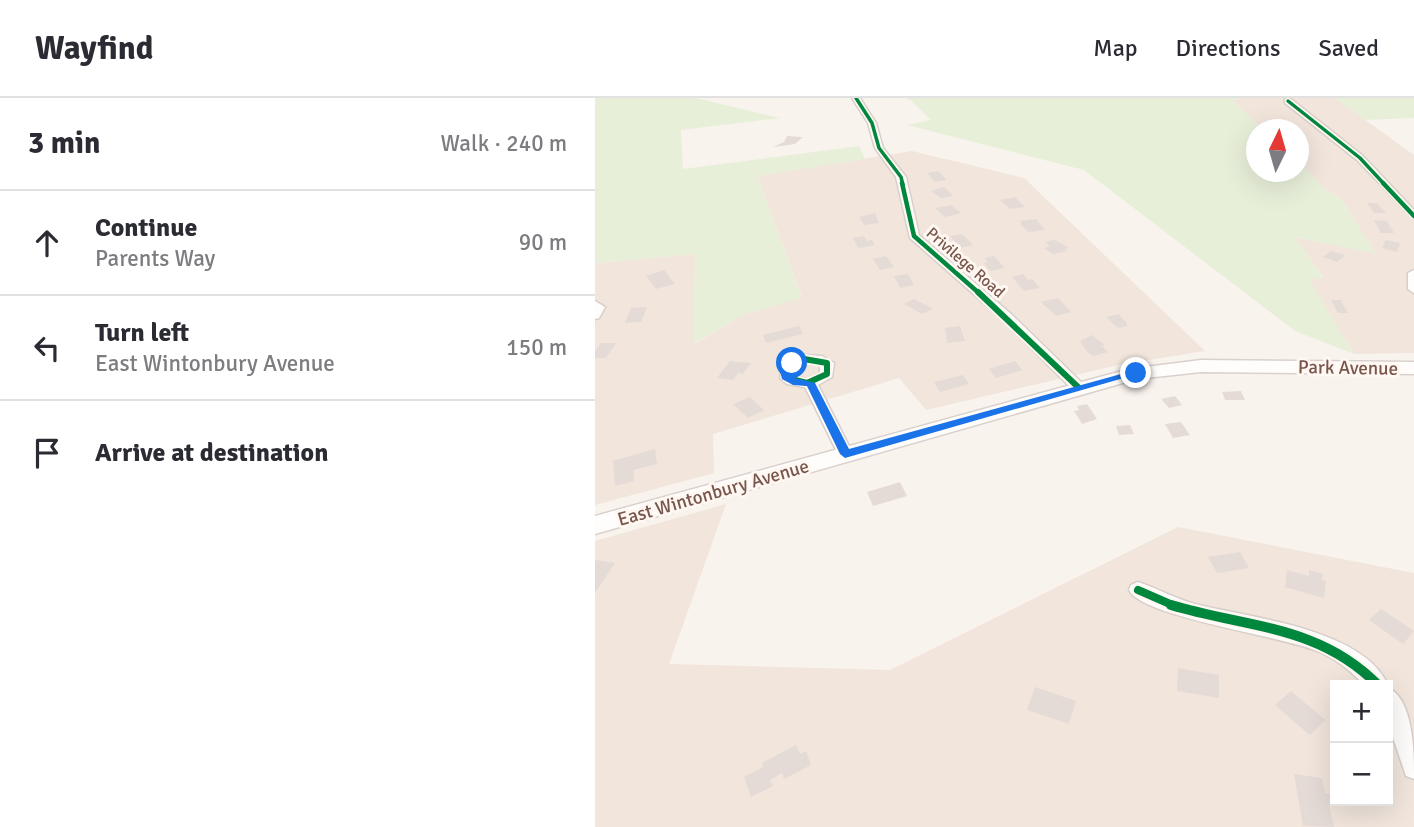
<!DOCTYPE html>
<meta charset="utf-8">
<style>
body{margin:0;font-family:Signika,sans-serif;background:#f7f7f7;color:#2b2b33}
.controls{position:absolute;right:21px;bottom:21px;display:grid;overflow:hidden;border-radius:0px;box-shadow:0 7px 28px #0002}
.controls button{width:63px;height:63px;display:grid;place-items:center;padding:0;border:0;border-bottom:2px solid #e1e1e2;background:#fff;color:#2b2b33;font:35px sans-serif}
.compass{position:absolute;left:651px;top:21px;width:63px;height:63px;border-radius:50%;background:#fff;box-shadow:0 7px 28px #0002;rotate:5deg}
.stop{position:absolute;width:21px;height:21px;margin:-16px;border:5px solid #1a73e8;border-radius:50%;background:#fff}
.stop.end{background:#1a73e8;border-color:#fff;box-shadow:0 2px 7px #0008}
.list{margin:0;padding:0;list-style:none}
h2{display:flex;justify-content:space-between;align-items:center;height:91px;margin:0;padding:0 28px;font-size:30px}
h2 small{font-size:23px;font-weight:400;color:#7c7c81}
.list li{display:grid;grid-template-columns:46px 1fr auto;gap:21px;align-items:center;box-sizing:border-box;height:105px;padding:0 28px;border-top:2px solid #e1e1e2}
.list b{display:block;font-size:26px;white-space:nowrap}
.list p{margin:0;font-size:23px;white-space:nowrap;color:#7c7c81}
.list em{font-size:23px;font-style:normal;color:#7c7c81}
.icon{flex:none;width:38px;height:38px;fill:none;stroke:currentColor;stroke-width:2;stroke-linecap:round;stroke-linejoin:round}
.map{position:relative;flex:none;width:819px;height:729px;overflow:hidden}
header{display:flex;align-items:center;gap:42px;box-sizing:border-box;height:98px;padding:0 35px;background:#fff;border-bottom:2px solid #e1e1e2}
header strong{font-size:33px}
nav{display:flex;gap:38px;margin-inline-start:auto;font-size:24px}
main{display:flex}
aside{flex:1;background:#fff}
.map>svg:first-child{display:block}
.residential{fill:#f1e5dc;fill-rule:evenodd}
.green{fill:#e8efd9}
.building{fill:#e5dbd6}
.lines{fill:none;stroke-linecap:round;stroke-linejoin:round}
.street-casing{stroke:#d8cfca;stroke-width:3}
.secondary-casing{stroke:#dad0cc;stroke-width:3}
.street{fill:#fefdfc;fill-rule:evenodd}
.secondary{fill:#fefdfc;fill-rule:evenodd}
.cycleway-far4-casing{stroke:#fff7f1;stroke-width:6}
.cycleway-far3-casing{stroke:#fff7f1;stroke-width:7}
.cycleway-far2-casing{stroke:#fff7f1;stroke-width:10}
.cycleway-far1-casing{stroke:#fff7f1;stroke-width:12}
.cycleway-casing{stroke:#fff7f1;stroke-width:14}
.cycleway-far4{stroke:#00873e;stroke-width:3.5}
.cycleway-far3{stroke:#00873e;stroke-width:4.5}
.cycleway-far2{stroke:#00873e;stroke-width:6}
.cycleway-far1{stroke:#00873e;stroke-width:8}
.cycleway{stroke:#00873e;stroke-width:10}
.route{fill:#1a73e8}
.labels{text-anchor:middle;stroke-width:6;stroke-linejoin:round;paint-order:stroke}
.far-street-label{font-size:16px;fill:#78564c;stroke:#fff7f1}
.street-label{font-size:19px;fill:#78564c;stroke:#fff7f1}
</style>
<header>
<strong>Wayfind</strong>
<nav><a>Map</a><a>Directions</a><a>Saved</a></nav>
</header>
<main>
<aside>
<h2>3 min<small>Walk · 240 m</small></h2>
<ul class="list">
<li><svg class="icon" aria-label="ahead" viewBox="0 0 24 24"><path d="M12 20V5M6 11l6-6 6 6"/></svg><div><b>Continue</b><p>Parents Way</p></div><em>90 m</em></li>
<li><svg class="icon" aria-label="left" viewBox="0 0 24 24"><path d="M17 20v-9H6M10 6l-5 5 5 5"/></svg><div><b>Turn left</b><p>East Wintonbury Avenue</p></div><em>150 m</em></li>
<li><svg class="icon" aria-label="arrive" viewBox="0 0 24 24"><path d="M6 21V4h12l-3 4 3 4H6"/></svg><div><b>Arrive at destination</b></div></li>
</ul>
</aside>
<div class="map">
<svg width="819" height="729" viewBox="0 0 819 729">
<rect width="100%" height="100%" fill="#f9f3ee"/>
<g class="residential">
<polygon points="647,0 740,0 819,57 819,255 759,256 713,180 728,179 699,139 780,155 747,102 727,88 704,64 704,32 668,31 636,2"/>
<polygon points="317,53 429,80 610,253 523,267 331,312 304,280 118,336 119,375 0,407 0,165 100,156 99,246 149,216 207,199 162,78"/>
<path d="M131 406 74 566 295 572 583 429 819 475V729H0V443ZM740 587H793V703H740Z"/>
</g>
<g class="green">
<polygon points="0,0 101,0 185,20 86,32 88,71 264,48 270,61 162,78 207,200 149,216 98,246 100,156 0,165"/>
<polygon points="310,0 647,0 637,2 668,31 662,32 662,74 704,74 704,64 727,88 747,102 781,156 700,139 728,180 714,181 759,256 700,233 489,72 312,27 336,22 317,3"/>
<polygon points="740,0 819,0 819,20 770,22"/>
</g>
<g class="building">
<polygon points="192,38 208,39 200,46 178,49 189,44"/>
<polygon points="343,73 347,76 351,82 340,84 332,75"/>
<polygon points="349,89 358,98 346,100 336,93"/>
<polygon points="420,99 430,109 415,111 405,102"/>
<polygon points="772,105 782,105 791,115 779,115"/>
<polygon points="356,107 366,115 350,119 340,110"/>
<polygon points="280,115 284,125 269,127 264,119"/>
<polygon points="441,121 450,132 434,134 427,128 425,123"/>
<polygon points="779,122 792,123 799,135 786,135"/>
<polygon points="367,136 378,147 365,150 355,138"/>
<polygon points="269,138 272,143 277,142 280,147 263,150 258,140"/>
<polygon points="460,142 474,150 470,151 472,153 458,156 449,150 455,148 450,144"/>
<polygon points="791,142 805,145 802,154 787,150"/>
<polygon points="736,153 750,157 742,164 728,159"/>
<polygon points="291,158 299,169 285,172 278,161"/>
<polygon points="399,158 410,170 395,173 389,165 393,164 390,160"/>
<polygon points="69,172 80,186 61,191 51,178"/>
<polygon points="313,176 319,187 305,190 299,178"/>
<polygon points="428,176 433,182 437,181 445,190 429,193 417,179"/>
<polygon points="463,200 476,214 461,218 446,204"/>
<polygon points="319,201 338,211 327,216 309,206"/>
<polygon points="736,202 746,202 753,215 743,215"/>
<polygon points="52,209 46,224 30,225 36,210"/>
<polygon points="524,216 532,226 532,228 523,230 511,219"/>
<polygon points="204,228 208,236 171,245 168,237"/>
<polygon points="365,228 370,243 352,245 350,230"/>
<polygon points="497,237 510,247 507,248 513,254 499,258 492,254 485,243"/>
<polygon points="6,245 21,245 11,260 0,260 0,253"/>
<polygon points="135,263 156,265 148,276 143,275 138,282 122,280"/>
<polygon points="420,263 427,272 401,280 394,271"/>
<polygon points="368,277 374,286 345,294 339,284"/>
<polygon points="646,293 650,302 630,302 627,294"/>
<polygon points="580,298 587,307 574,310 566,301"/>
<polygon points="155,299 169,312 153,320 138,306"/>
<polygon points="492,306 502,321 487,326 479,313 484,312 482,308"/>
<polygon points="586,324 595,337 578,340 570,326"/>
<polygon points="535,327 539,336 524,337 521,328"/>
<polygon points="60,351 62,366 38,372 39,383 20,388 18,363"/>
<polygon points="305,384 312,398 278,408 272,394"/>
<polygon points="645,454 654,470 622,475 613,459"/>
<polygon points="0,462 20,465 0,495"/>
<polygon points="692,472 714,478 714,472 728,476 727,482 731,483 729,500 690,489"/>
<polygon points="786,511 819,533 808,546 774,522"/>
<polygon points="583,570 624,577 624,600 582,593"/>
<polygon points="440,589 481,603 474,626 432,612"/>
<polygon points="696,593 730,622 715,637 680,607"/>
<polygon points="201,647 205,656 211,653 216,667 189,681 187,675 175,682 178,688 156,699 149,679 168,669 167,665"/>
<polygon points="699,676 727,680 730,695 739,696 742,708 734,707 739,729 708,728"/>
</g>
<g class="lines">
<g class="street-casing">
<g id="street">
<polygon points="257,0 265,0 281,25 288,50 311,79 324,137 416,216 488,286 490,289 488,292 478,292 408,222 315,140 301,79 280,50 273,25"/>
<polygon points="690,1 696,1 768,58 819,112 819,121 762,62 690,5"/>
<polygon points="819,172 819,195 813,191 813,175"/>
<polygon points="0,203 10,209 4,220 0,221"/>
<path d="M209 257 227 258 239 265 237 279 223 287 258 356 255 360H245L210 289 192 286 185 280 188 266ZM211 265 225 267V275L212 281 199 278 200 271Z"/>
<path d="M543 484C564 491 582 502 604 507 657 520 768 531 793 587H769C757 574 744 563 727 555 691 538 548 520 534 492L536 487Z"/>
<path d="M793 590C819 601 819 657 819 681L811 678 793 625Z"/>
</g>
</g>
<g class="secondary-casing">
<polygon id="secondary" points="606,262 819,264 819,276 606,274 542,281 0,436 0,418 534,271"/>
</g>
<use href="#street" class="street"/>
<use href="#secondary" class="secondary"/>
<g class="cycleway-far4-casing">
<g id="cycleway-far4">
<polyline points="261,0 277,25 284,50 306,79 308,87"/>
<polyline points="693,3 765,60 790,87"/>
</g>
</g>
<g class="cycleway-far3-casing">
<g id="cycleway-far3">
<polyline points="307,85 319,138 385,196"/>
<polyline points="788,85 819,118"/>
</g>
</g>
<g class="cycleway-far2-casing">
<g id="cycleway-far2">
<polyline points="383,194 483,289"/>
<polygon points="209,261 232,265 232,276 212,285 192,280 193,269"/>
</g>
</g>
<g class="cycleway-far1-casing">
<polyline id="cycleway-far1" points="543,492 582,509"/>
</g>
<g class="cycleway-casing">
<path id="cycleway" d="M576 507C653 530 724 527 783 587"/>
</g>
<use href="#cycleway-far4" class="cycleway-far4"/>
<use href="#cycleway-far3" class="cycleway-far3"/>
<use href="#cycleway-far2" class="cycleway-far2"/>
<use href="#cycleway-far1" class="cycleway-far1"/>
<use href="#cycleway" class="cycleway"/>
</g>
<polygon class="route" points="194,263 202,265 195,273 196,279 220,285 254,351 537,273 546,275 250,360 245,356 212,288 198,287 187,281 185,273"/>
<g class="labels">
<g class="far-street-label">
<text transform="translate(371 164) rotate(41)" y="6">Privilege Road</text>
</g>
<g class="street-label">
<text transform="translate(753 269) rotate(1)" y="7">Park Avenue</text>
<text transform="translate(118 394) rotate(-16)" y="7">East Wintonbury Avenue</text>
</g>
</g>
</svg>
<div class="controls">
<button>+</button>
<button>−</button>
</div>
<svg class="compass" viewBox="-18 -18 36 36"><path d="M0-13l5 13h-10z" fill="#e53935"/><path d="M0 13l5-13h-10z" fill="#7c7c81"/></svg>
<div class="stop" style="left:197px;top:265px"></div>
<div class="stop end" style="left:541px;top:275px"></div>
</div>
</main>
